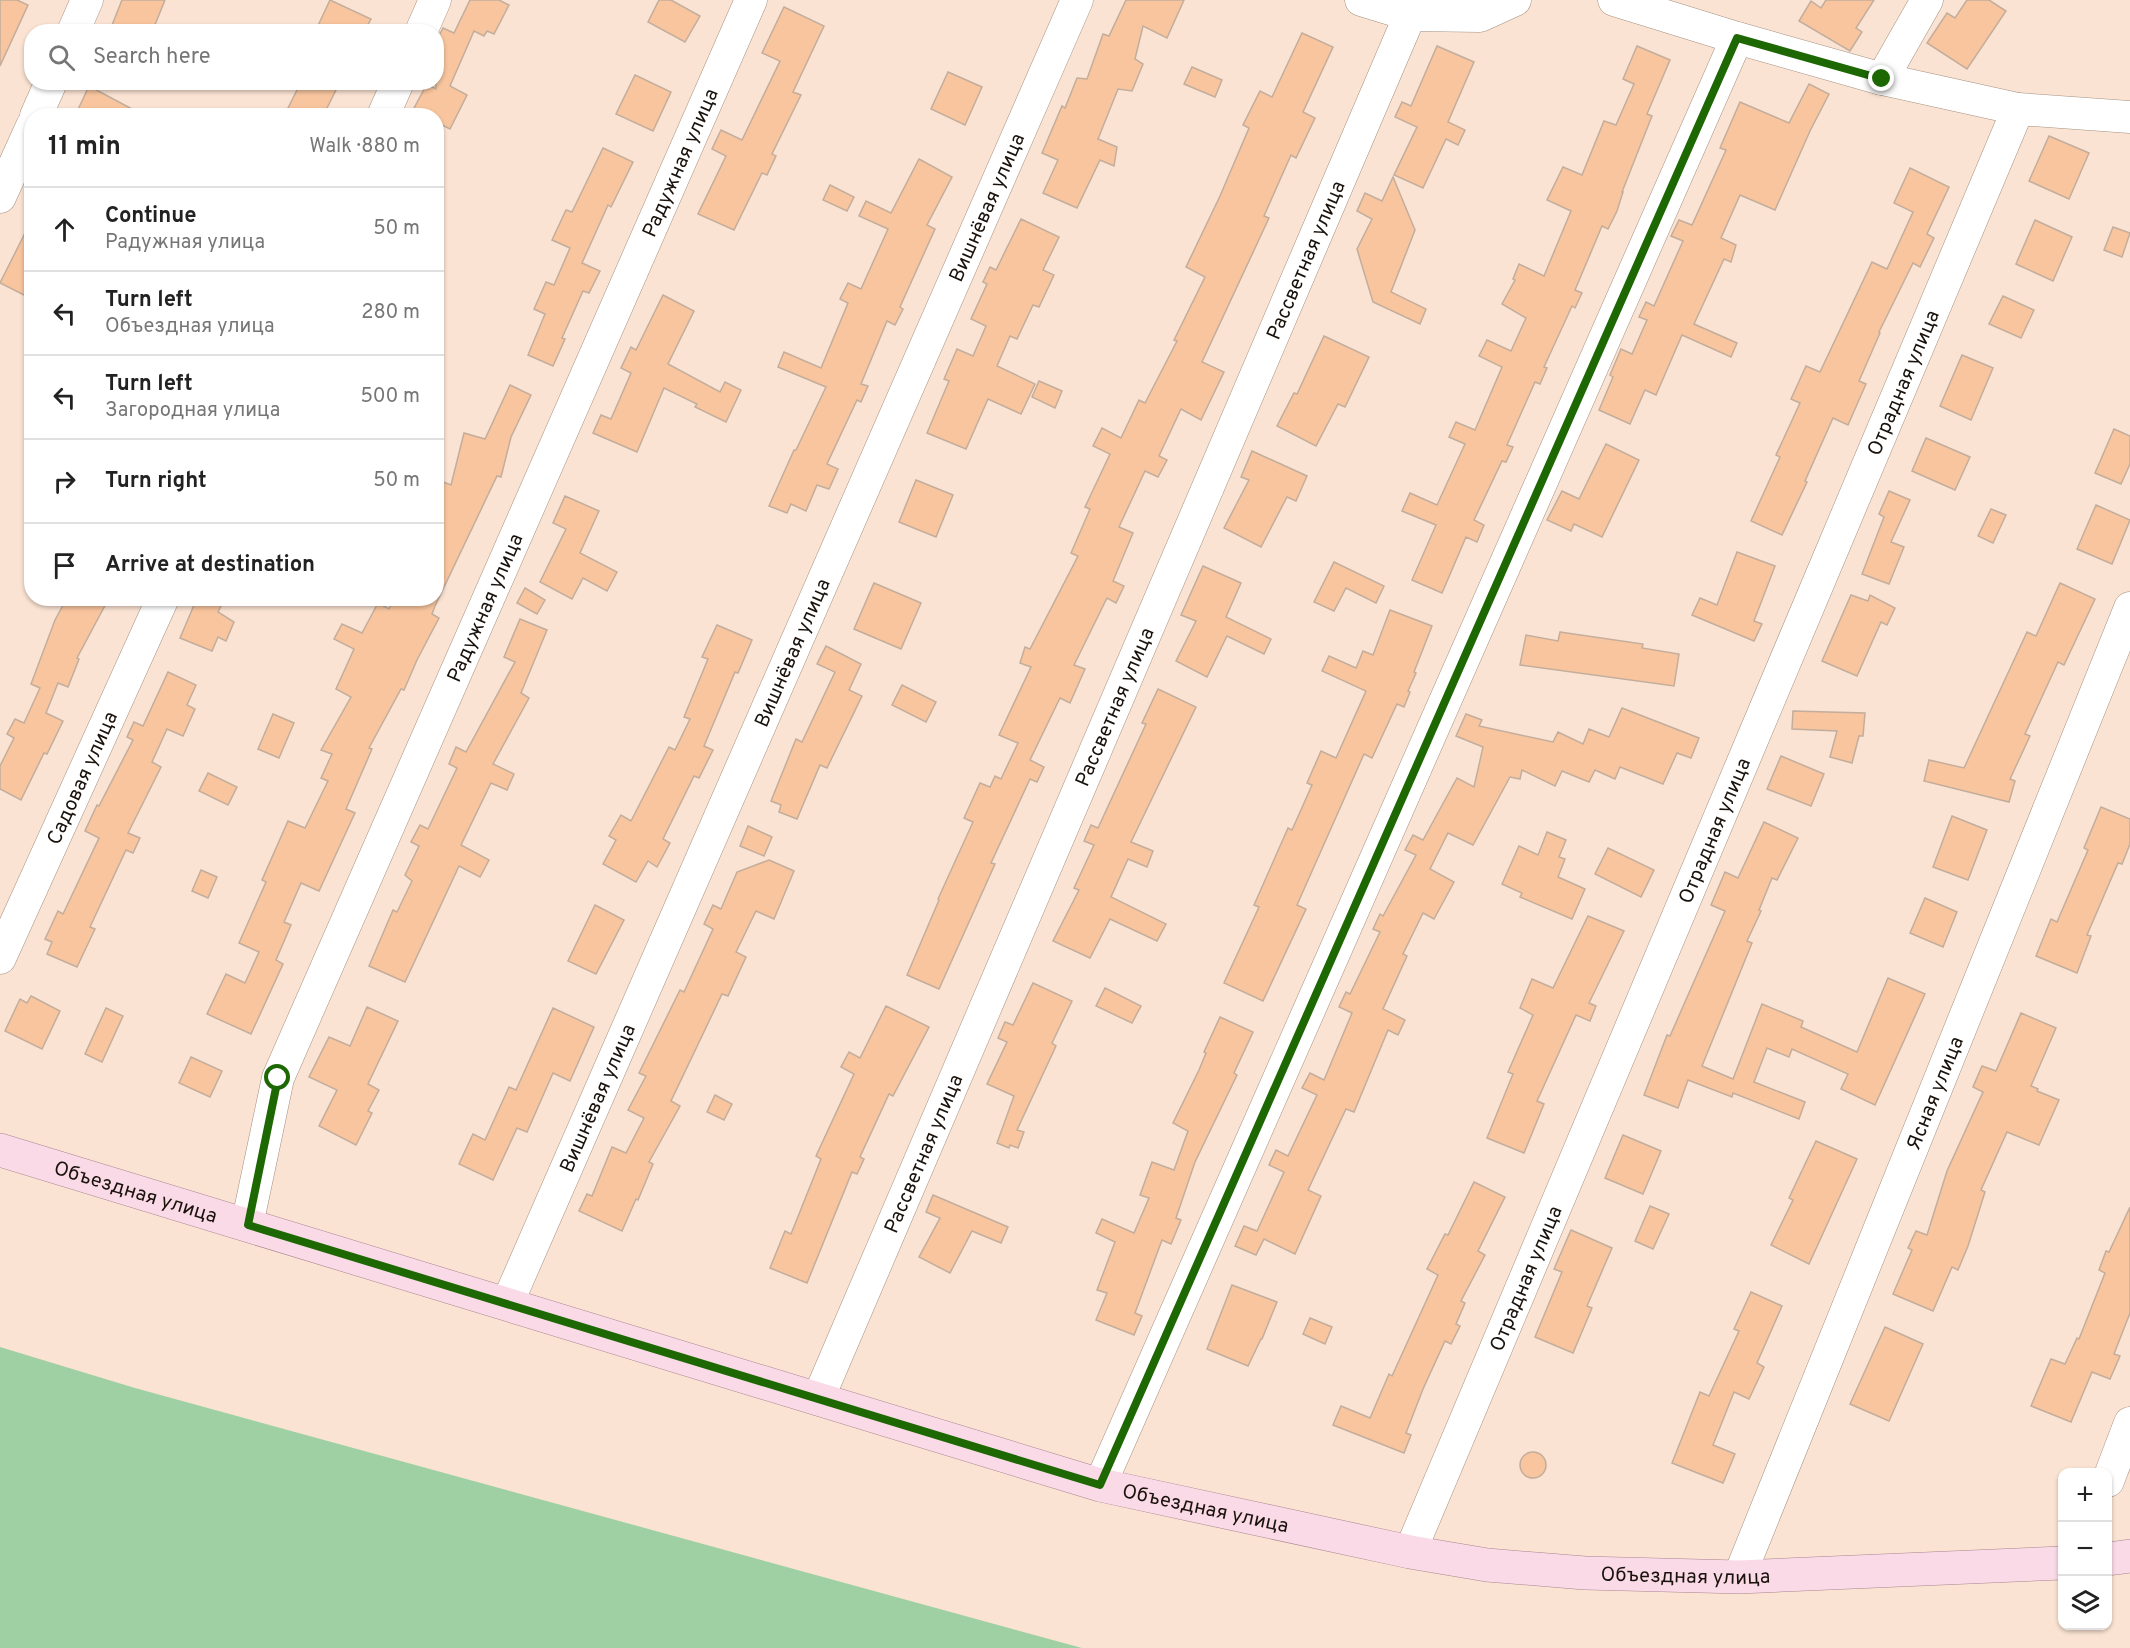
<!DOCTYPE html>
<meta charset="utf-8">
<style>
body{margin:0;font-family:Overpass,sans-serif;background:#f6f6f6;color:#222}
.controls{position:absolute;right:18px;bottom:18px;display:grid;overflow:hidden;border-radius:12px;box-shadow:0 2px 4px #0004}
.controls button{width:54px;height:54px;display:grid;place-items:center;padding:0;border:0;border-bottom:2px solid #e0e0e0;background:#fff;color:#222;font:30px sans-serif}
.stop{position:absolute;width:18px;height:18px;margin:-14px;border:4px solid #1e6804;border-radius:50%;background:#fff}
.stop.end{background:#1e6804;border-color:#fff;box-shadow:0 2px 6px #0008}
.list{margin:0;padding:0;list-style:none}
h2{display:flex;justify-content:space-between;align-items:center;height:78px;margin:0;padding:0 24px;font-size:26px}
h2 small{font-size:20px;font-weight:400;color:#767676}
.list li{display:grid;grid-template-columns:39px 1fr auto;gap:18px;align-items:center;box-sizing:border-box;height:84px;padding:0 24px;border-top:2px solid #e0e0e0}
.list b{display:block;font-size:22px;white-space:nowrap}
.list p{margin:0;font-size:20px;white-space:nowrap;color:#767676}
.list em{font-size:20px;font-style:normal;color:#767676}
.icon{flex:none;width:33px;height:33px;fill:none;stroke:currentColor;stroke-width:2;stroke-linecap:round;stroke-linejoin:round}
.map{position:relative;flex:none;width:2130px;height:1648px;overflow:hidden}
.search{position:absolute;background:#fff;box-shadow:0 2px 4px #0004;left:24px;top:24px;width:420px;height:66px;display:flex;align-items:center;gap:15px;box-sizing:border-box;padding:0 21px;border-radius:24px;color:#767676;font-size:22px}
.panel{position:absolute;background:#fff;box-shadow:0 2px 4px #0004;left:24px;top:108px;width:420px;height:498px;border-radius:24px}
.map>svg:first-child{display:block}
.green{fill:#9fd0a3}
.building{fill:#f8c59e;stroke:#c3ad9c;stroke-width:1.5}
.lines{fill:none;stroke-linecap:round;stroke-linejoin:round}
.minor-casing{stroke:#a69181;stroke-width:33}
.major-casing{stroke:#aa8490;stroke-width:34}
.minor{stroke:#fff;stroke-width:32}
.major{stroke:#fadae7;stroke-width:33}
.route{stroke:#1e6804;stroke-width:8}
.labels{text-anchor:middle;stroke-width:5;stroke-linejoin:round;paint-order:stroke}
.street-label{font-size:20px;fill:#1a120c;stroke:#fff}
</style>
<div class="map">
<svg width="2130" height="1648" viewBox="0 0 2130 1648">
<rect width="100%" height="100%" fill="#fae3d2"/>
<polygon class="green" points="0,1347 135,1388 1082,1648 0,1648"/>
<g class="building">
<polygon points="0,0 17,0 28,5 0,66"/>
<polygon points="122,0 165,0 152,32 128,32 112,25"/>
<polygon points="330,0 371,19 364,32 315,32"/>
<polygon points="470,0 499,0 509,5 494,34 487,31 484,36 474,31 450,86 467,95 450,129 436,122 436,116 424,116 413,110 427,84 436,89 436,42 443,28 454,33"/>
<polygon points="659,0 671,0 700,16 685,42 648,22"/>
<polygon points="1126,0 1184,0 1167,38 1143,26 1135,59 1143,64 1132,91 1118,89 1098,139 1117,147 1114,166 1100,160 1077,208 1043,193 1058,160 1042,153 1062,106 1065,108 1077,78 1087,79 1103,34 1109,36"/>
<polygon points="1826,0 1874,0 1856,28 1862,32 1850,51 1799,21 1811,1 1821,8"/>
<polygon points="1967,0 1989,0 2006,11 1967,69 1927,43 1947,13 1955,18"/>
<polygon points="784,7 824,26 793,92 801,95 772,154 776,156 767,175 762,173 734,230 698,214 726,156 712,149 721,130 742,140 780,61 762,53"/>
<polygon points="1302,33 1333,47 1303,112 1315,118 1296,158 1291,155 1264,216 1269,218 1202,362 1224,372 1201,420 1181,409 1159,456 1167,460 1158,477 1145,471 1119,527 1133,533 1113,581 1124,586 1116,603 1107,598 1074,665 1085,669 1070,703 1060,698 1030,760 1044,767 1037,782 1030,779 991,863 995,864 939,989 907,975 939,900 938,899 973,822 964,818 980,783 990,787 995,776 1001,779 1018,743 999,735 1031,667 1020,663 1025,647 1030,649 1078,556 1071,553 1090,509 1085,507 1110,454 1093,446 1102,428 1121,438 1139,400 1145,403 1177,341 1174,340 1205,277 1186,267 1220,196 1249,128 1243,125 1260,91 1272,97"/>
<polygon points="1437,46 1474,62 1448,122 1465,130 1458,145 1446,139 1423,188 1394,175 1417,127 1395,117 1402,102 1411,106"/>
<polygon points="1637,46 1670,60 1647,114 1652,116 1622,192 1623,192 1617,211 1608,229 1602,226 1575,290 1582,293 1575,308 1572,306 1544,367 1547,368 1540,384 1535,382 1507,445 1513,447 1506,462 1502,461 1474,520 1484,525 1477,542 1466,537 1442,593 1412,580 1436,525 1402,511 1410,493 1437,505 1465,444 1449,437 1456,422 1475,430 1502,367 1479,356 1487,340 1511,351 1526,318 1502,304 1515,280 1513,279 1519,264 1544,276 1571,211 1547,200 1563,167 1582,175 1604,121 1616,125 1634,84 1623,79"/>
<polygon points="1192,67 1222,80 1215,97 1184,84"/>
<polygon points="948,72 982,87 965,125 931,109"/>
<polygon points="635,75 671,92 653,131 616,114"/>
<polygon points="301,82 340,82 323,116 284,116"/>
<polygon points="1809,84 1829,94 1810,131 1775,210 1740,195 1721,238 1736,245 1731,262 1724,259 1694,324 1737,343 1731,357 1682,335 1656,395 1645,390 1630,424 1599,410 1613,377 1610,375 1621,349 1632,354 1647,320 1639,317 1646,302 1654,306 1683,241 1671,236 1679,220 1692,225 1726,150 1720,148 1740,102 1789,123"/>
<polygon points="89,86 145,116 75,116"/>
<polygon points="2049,136 2089,153 2069,199 2029,181"/>
<polygon points="603,148 633,162 611,207 608,205 582,263 600,271 589,293 583,291 562,338 565,339 553,366 528,355 545,314 534,309 546,282 554,285 570,248 552,240 566,210 572,212"/>
<polygon points="919,159 952,177 927,225 935,229 900,307 903,309 895,325 887,321 861,384 868,386 861,402 857,400 827,464 838,469 829,489 817,485 806,511 791,504 787,513 769,506 794,450 796,450 826,387 778,367 784,352 821,368 848,303 840,299 848,283 861,289 888,229 859,216 866,201 891,213"/>
<polygon points="1910,168 1949,187 1927,234 1934,238 1920,267 1913,263 1879,332 1880,333 1859,381 1866,384 1848,425 1833,418 1805,481 1807,482 1782,535 1751,521 1780,457 1776,455 1800,403 1791,399 1806,366 1820,372 1872,262 1887,269 1913,212 1894,203"/>
<polygon points="1393,177 1415,230 1391,292 1426,309 1420,324 1373,302 1357,249 1372,219 1357,211 1365,193 1382,201"/>
<polygon points="830,185 854,197 847,211 823,200"/>
<polygon points="32,219 32,299 0,283"/>
<polygon points="1021,219 1059,237 1043,270 1054,275 1039,307 1033,305 1017,339 1010,336 997,366 1035,384 1021,414 988,399 966,449 927,433 949,381 944,379 957,349 973,356 986,326 971,319 987,284 983,282 990,267 996,270"/>
<polygon points="2035,220 2072,237 2053,281 2016,264"/>
<polygon points="2113,227 2130,233 2122,257 2104,250"/>
<polygon points="663,295 694,311 668,364 720,392 725,382 741,390 726,422 695,407 697,404 664,388 637,452 593,433 601,415 611,419 631,373 621,368 631,347 636,350"/>
<polygon points="2003,296 2034,310 2021,338 1989,324"/>
<polygon points="1324,336 1369,357 1345,407 1338,404 1316,446 1277,426 1294,393 1297,394"/>
<polygon points="1962,355 1993,368 1971,420 1940,406"/>
<polygon points="1039,381 1062,391 1055,408 1032,397"/>
<polygon points="510,385 531,395 511,437 501,477 497,476 435,606 432,614 439,618 417,660 404,690 401,689 369,748 372,749 346,809 355,813 319,891 301,883 284,922 291,925 276,960 283,964 251,1034 207,1014 226,974 245,983 259,952 239,943 266,882 262,880 288,821 305,828 328,781 321,778 332,754 321,750 351,697 336,689 354,649 334,639 342,624 362,633 378,603 389,609 394,598 436,598 436,479 451,485 464,433 485,439"/>
<polygon points="2114,429 2130,436 2130,464 2121,484 2095,473"/>
<polygon points="1926,438 1970,457 1955,490 1912,471"/>
<polygon points="1606,444 1639,460 1602,537 1574,524 1571,531 1547,520 1562,491 1579,499"/>
<polygon points="1252,451 1307,476 1296,501 1287,497 1261,547 1224,528 1249,480 1241,477"/>
<polygon points="916,480 953,495 936,537 899,522"/>
<polygon points="1889,491 1910,500 1891,542 1904,547 1889,584 1862,574 1884,517 1879,514"/>
<polygon points="565,496 599,511 580,553 617,572 607,591 583,578 572,599 540,582 566,529 553,523"/>
<polygon points="2096,505 2130,520 2112,564 2077,549"/>
<polygon points="1991,509 2006,515 1993,543 1978,536"/>
<polygon points="1737,552 1775,566 1754,621 1762,624 1754,641 1692,615 1700,598 1717,605"/>
<polygon points="1334,562 1384,586 1376,603 1346,588 1334,611 1314,602"/>
<polygon points="1203,566 1241,583 1226,617 1271,639 1264,654 1227,636 1207,677 1176,661 1196,621 1181,615"/>
<polygon points="874,583 921,603 901,649 854,629"/>
<polygon points="2060,583 2095,599 2064,665 2058,662 2025,734 2030,736 2010,779 2015,781 2009,802 1924,781 1929,760 1964,768 2027,632 2036,636"/>
<polygon points="525,588 545,600 537,614 517,603"/>
<polygon points="1851,595 1868,601 1870,595 1895,608 1887,625 1881,622 1857,676 1822,661"/>
<polygon points="67,598 109,598 77,658 79,659 68,687 58,683 46,713 63,721 47,754 44,753 21,800 0,789 0,766 14,738 7,734 15,719 24,723 40,688 31,684 55,620"/>
<polygon points="197,598 225,598 218,612 234,622 226,641 218,637 212,651 180,638"/>
<polygon points="1390,610 1432,626 1414,672 1416,673 1408,691 1410,692 1404,707 1397,704 1372,758 1364,754 1297,905 1306,909 1263,1001 1224,983 1259,907 1254,905 1288,828 1292,830 1312,785 1307,783 1321,751 1336,758 1366,691 1322,671 1329,656 1356,668 1363,651 1373,655"/>
<polygon points="520,619 547,630 521,693 529,698 493,764 514,774 507,790 491,783 461,845 489,860 480,877 459,866 405,982 369,966 393,910 397,912 412,881 405,875 419,846 411,842 420,825 428,829 457,768 449,764 456,747 466,752 515,662 504,657"/>
<polygon points="717,625 752,640 738,673 735,672 704,746 713,750 699,778 694,776 663,839 670,843 657,867 648,861 636,882 603,864 616,840 609,836 621,815 631,821 669,747 675,750 690,719 684,717 708,659 702,657"/>
<polygon points="1560,632 1643,644 1642,648 1679,654 1674,686 1520,665 1526,635 1558,641"/>
<polygon points="826,646 861,664 849,690 862,696 827,768 820,765 797,819 779,812 781,805 771,801 796,739 802,742 835,672 817,664"/>
<polygon points="168,672 196,685 187,705 195,709 183,736 167,729 152,762 161,767 128,833 140,838 133,853 126,850 90,927 95,929 77,967 47,954 52,942 45,939 58,911 63,914 99,838 85,831 97,805 99,806 133,740 127,737 134,722 143,726"/>
<polygon points="902,685 936,702 926,722 892,705"/>
<polygon points="1158,689 1196,707 1131,842 1153,851 1147,867 1128,859 1111,897 1166,924 1157,941 1110,919 1090,958 1053,941 1079,890 1074,888 1094,845 1084,841 1091,825 1098,828 1146,724 1142,723"/>
<polygon points="1622,708 1699,738 1691,758 1677,753 1663,784 1620,767 1615,779 1595,770 1589,782 1562,771 1555,786 1522,770 1520,779 1510,777 1473,845 1448,833 1430,869 1454,882 1434,919 1423,913 1403,954 1407,956 1383,1009 1405,1020 1398,1035 1388,1030 1354,1112 1346,1109 1308,1190 1321,1196 1295,1254 1264,1239 1256,1255 1235,1246 1244,1226 1257,1231 1284,1172 1269,1165 1276,1150 1288,1156 1317,1095 1302,1088 1310,1073 1324,1080 1352,1013 1339,1007 1346,992 1350,994 1380,932 1373,929 1380,914 1383,916 1416,855 1405,850 1413,835 1423,840 1457,778 1474,787 1483,747 1456,736 1466,714 1482,720 1479,726 1553,742 1558,732 1583,744 1589,729 1609,737"/>
<polygon points="1793,711 1865,713 1863,736 1859,736 1852,763 1830,757 1837,731 1792,729"/>
<polygon points="273,714 294,723 279,758 258,749"/>
<polygon points="1781,756 1824,774 1811,806 1767,789"/>
<polygon points="208,773 237,787 228,805 199,791"/>
<polygon points="2101,807 2130,819 2130,844 2122,864 2118,863 2087,935 2091,936 2077,973 2036,956 2051,919 2057,922 2088,850 2084,848"/>
<polygon points="1952,816 1987,830 1968,880 1933,867"/>
<polygon points="1764,822 1798,838 1777,880 1772,878 1759,910 1761,911 1747,941 1752,943 1702,1066 1733,1079 1762,1004 1803,1021 1801,1027 1857,1052 1888,978 1925,994 1875,1105 1841,1089 1848,1074 1792,1049 1789,1057 1767,1048 1754,1082 1805,1102 1799,1119 1733,1093 1732,1097 1688,1080 1678,1108 1644,1095 1667,1035 1670,1036 1725,911 1711,905 1725,872 1738,878"/>
<polygon points="748,826 772,837 764,856 740,846"/>
<polygon points="1547,832 1566,840 1559,857 1565,859 1558,877 1585,889 1572,919 1520,897 1522,893 1502,884 1519,846 1538,855"/>
<polygon points="1608,848 1654,870 1641,897 1595,874"/>
<polygon points="769,860 794,871 774,919 756,911 736,952 746,957 728,996 722,994 671,1101 680,1106 649,1162 653,1164 638,1200 636,1199 622,1231 579,1211 587,1194 592,1196 612,1147 626,1153 644,1118 628,1110 646,1076 639,1073 680,990 684,992 713,929 704,924 713,905 721,909 737,872"/>
<polygon points="201,870 217,877 208,898 192,891"/>
<polygon points="1925,898 1957,912 1943,947 1910,933"/>
<polygon points="595,905 624,920 596,974 568,961"/>
<polygon points="1588,916 1624,931 1589,1003 1596,1006 1590,1021 1576,1015 1537,1101 1544,1104 1524,1153 1487,1138 1513,1074 1508,1072 1533,1015 1520,1008 1532,979 1553,988"/>
<polygon points="1033,983 1072,1001 1052,1043 1056,1046 1017,1130 1024,1132 1018,1148 1010,1145 1009,1148 997,1143 1014,1096 987,1084 1007,1042 998,1038 1005,1022 1013,1025"/>
<polygon points="1105,988 1141,1006 1132,1023 1096,1006"/>
<polygon points="31,996 60,1011 42,1049 5,1031 20,999 27,1003"/>
<polygon points="886,1006 929,1027 893,1096 889,1094 860,1157 864,1159 857,1174 852,1172 807,1283 770,1268 785,1231 791,1234 821,1159 816,1156 854,1074 841,1067 849,1052 860,1058"/>
<polygon points="367,1007 398,1021 368,1084 379,1090 368,1111 372,1113 356,1145 319,1126 337,1090 309,1077 329,1037 350,1046"/>
<polygon points="106,1008 123,1016 102,1062 85,1054"/>
<polygon points="553,1008 594,1027 570,1081 553,1073 527,1132 517,1128 493,1180 459,1164 473,1134 485,1140 509,1087 516,1090"/>
<polygon points="2021,1013 2056,1028 2031,1086 2038,1089 2037,1091 2059,1100 2039,1145 2007,1132 1981,1190 1985,1192 1968,1246 1958,1270 1952,1267 1933,1311 1893,1294 1912,1250 1908,1248 1916,1231 1927,1235 1947,1171 1983,1092 1973,1087 1982,1066 1996,1071"/>
<polygon points="1220,1017 1253,1032 1234,1073 1237,1075 1195,1162 1176,1218 1181,1220 1171,1244 1162,1240 1135,1313 1142,1316 1134,1335 1096,1320 1107,1293 1097,1290 1115,1242 1096,1233 1102,1219 1134,1233 1149,1198 1140,1195 1152,1162 1174,1170 1188,1131 1173,1123 1199,1070 1206,1053 1204,1052"/>
<polygon points="191,1057 222,1071 210,1097 179,1083"/>
<polygon points="715,1095 732,1104 724,1120 707,1112"/>
<polygon points="1623,1135 1661,1151 1643,1194 1605,1178"/>
<polygon points="1816,1141 1857,1159 1809,1264 1771,1245 1793,1200 1789,1198"/>
<polygon points="1474,1182 1505,1197 1478,1251 1485,1255 1461,1301 1465,1303 1456,1324 1460,1326 1451,1344 1445,1341 1423,1389 1406,1433 1411,1435 1404,1453 1333,1425 1341,1406 1370,1418 1389,1374 1392,1376 1438,1275 1427,1269 1445,1234 1448,1235"/>
<polygon points="933,1195 1008,1227 1001,1243 972,1231 950,1273 919,1257 940,1218 926,1212"/>
<polygon points="1650,1206 1669,1214 1653,1249 1635,1241"/>
<polygon points="2130,1207 2130,1313 2114,1354 2120,1356 2110,1379 2092,1372 2071,1422 2031,1406 2051,1359 2065,1364 2077,1338 2079,1339 2105,1273 2099,1270 2106,1251 2109,1252"/>
<polygon points="1571,1230 1612,1248 1587,1306 1592,1308 1573,1353 1535,1337 1562,1272 1554,1269"/>
<polygon points="1232,1285 1277,1302 1262,1339 1261,1339 1248,1366 1207,1349"/>
<polygon points="1751,1292 1782,1306 1757,1363 1764,1367 1749,1399 1734,1392 1713,1445 1735,1454 1723,1483 1672,1463 1700,1392 1709,1396 1739,1331 1734,1329"/>
<polygon points="1310,1318 1332,1327 1325,1344 1303,1334"/>
<polygon points="1885,1327 1923,1344 1889,1421 1850,1404"/>
<circle cx="1533" cy="1465" r="13"/>
</g>
<g class="lines">
<g class="minor-casing">
<g id="minor">
<polyline points="1361,0 1410,15 1480,16 1515,0"/>
<polyline points="1614,0 1737,38 1882,79 2018,109 2130,117"/>
<polyline points="73,32 87,0"/>
<polyline points="421,32 435,0"/>
<polyline points="1882,79 1927,0"/>
<polyline points="36,116 51,82"/>
<polyline points="383,116 398,82"/>
<polyline points="0,197 32,126"/>
<path id="s1" d="M0 958 163 598"/>
<path id="s2" d="M247 1225 278 1078 751 0"/>
<path id="s3" d="M507 1304 1077 0"/>
<path id="s4" d="M818 1399 1410 15"/>
<polyline points="2108,1481 2130,1423"/>
<polyline points="1100,1485 1737,38"/>
<path id="s5" d="M1410 1552 2018 109"/>
<path id="s6" d="M1739 1577 2130 608"/>
</g>
</g>
<g class="major-casing">
<g id="major">
<path id="s7" d="M0 1150 1100 1485 1410 1552 1487 1565 1585 1573 1739 1577 2062 1563"/>
<polyline points="2108,1559 2130,1556"/>
</g>
</g>
<use href="#minor" class="minor"/>
<use href="#major" class="major"/>
</g>
<g class="lines">
<polyline class="route" points="278,1078 248,1225 1100,1485 1737,38 1882,79"/>
</g>
<g class="labels">
<g class="street-label">
<text dy="7" stroke="none"><textPath href="#s2" startOffset="1150">Радужная улица</textPath></text>
<text dy="7" stroke="none"><textPath href="#s3" startOffset="1197">Вишнёвая улица</textPath></text>
<text dy="7" stroke="none"><textPath href="#s4" startOffset="1239">Рассветная улица</textPath></text>
<text dy="7" stroke="none"><textPath href="#s5" startOffset="1269">Отрадная улица</textPath></text>
<text dy="7" stroke="none"><textPath href="#s2" startOffset="664">Радужная улица</textPath></text>
<text dy="7" stroke="none"><textPath href="#s3" startOffset="711">Вишнёвая улица</textPath></text>
<text dy="7" stroke="none"><textPath href="#s4" startOffset="753">Рассветная улица</textPath></text>
<text dy="7" stroke="none"><textPath href="#s1" startOffset="198">Садовая улица</textPath></text>
<text dy="7" stroke="none"><textPath href="#s5" startOffset="783">Отрадная улица</textPath></text>
<text dy="7" stroke="none"><textPath href="#s6" startOffset="522">Ясная улица</textPath></text>
<text dy="7" stroke="none"><textPath href="#s3" startOffset="225">Вишнёвая улица</textPath></text>
<text dy="7" stroke="none"><textPath href="#s4" startOffset="267">Рассветная улица</textPath></text>
<text dy="7" stroke="none"><textPath href="#s7" startOffset="142">Объездная улица</textPath></text>
<text dy="7" stroke="none"><textPath href="#s5" startOffset="297">Отрадная улица</textPath></text>
<text dy="7" stroke="none"><textPath href="#s7" startOffset="1258">Объездная улица</textPath></text>
<text dy="7" stroke="none"><textPath href="#s7" startOffset="1744">Объездная улица</textPath></text>
</g>
</g>
</svg>
<div class="controls">
<button>+</button>
<button>−</button>
<button><svg class="icon" aria-label="layers" viewBox="0 0 24 24"><path d="M12 4l9 5-9 5-9-5zM3 14l9 5 9-5"/></svg></button>
</div>
<div class="stop" style="left:278px;top:1078px"></div>
<div class="stop end" style="left:1882px;top:79px"></div>
<div class="search"><svg class="icon" aria-label="search" viewBox="0 0 24 24"><circle cx="10" cy="10" r="6"/><path d="M15 15l6 6"/></svg>Search here</div>
<section class="panel">
<h2>11 min<small>Walk · 880 m</small></h2>
<ul class="list">
<li><svg class="icon" aria-label="ahead" viewBox="0 0 24 24"><path d="M12 20V5M6 11l6-6 6 6"/></svg><div><b>Continue</b><p>Радужная улица</p></div><em>50 m</em></li>
<li><svg class="icon" aria-label="left" viewBox="0 0 24 24"><path d="M17 20v-9H6M10 6l-5 5 5 5"/></svg><div><b>Turn left</b><p>Объездная улица</p></div><em>280 m</em></li>
<li><svg class="icon" aria-label="left" viewBox="0 0 24 24"><path d="M17 20v-9H6M10 6l-5 5 5 5"/></svg><div><b>Turn left</b><p>Загородная улица</p></div><em>500 m</em></li>
<li><svg class="icon" aria-label="right" viewBox="0 0 24 24"><path d="M7 20v-9h11M14 6l5 5-5 5"/></svg><div><b>Turn right</b></div><em>50 m</em></li>
<li><svg class="icon" aria-label="arrive" viewBox="0 0 24 24"><path d="M6 21V4h12l-3 4 3 4H6"/></svg><div><b>Arrive at destination</b></div></li>
</ul>
</section>
</div>
